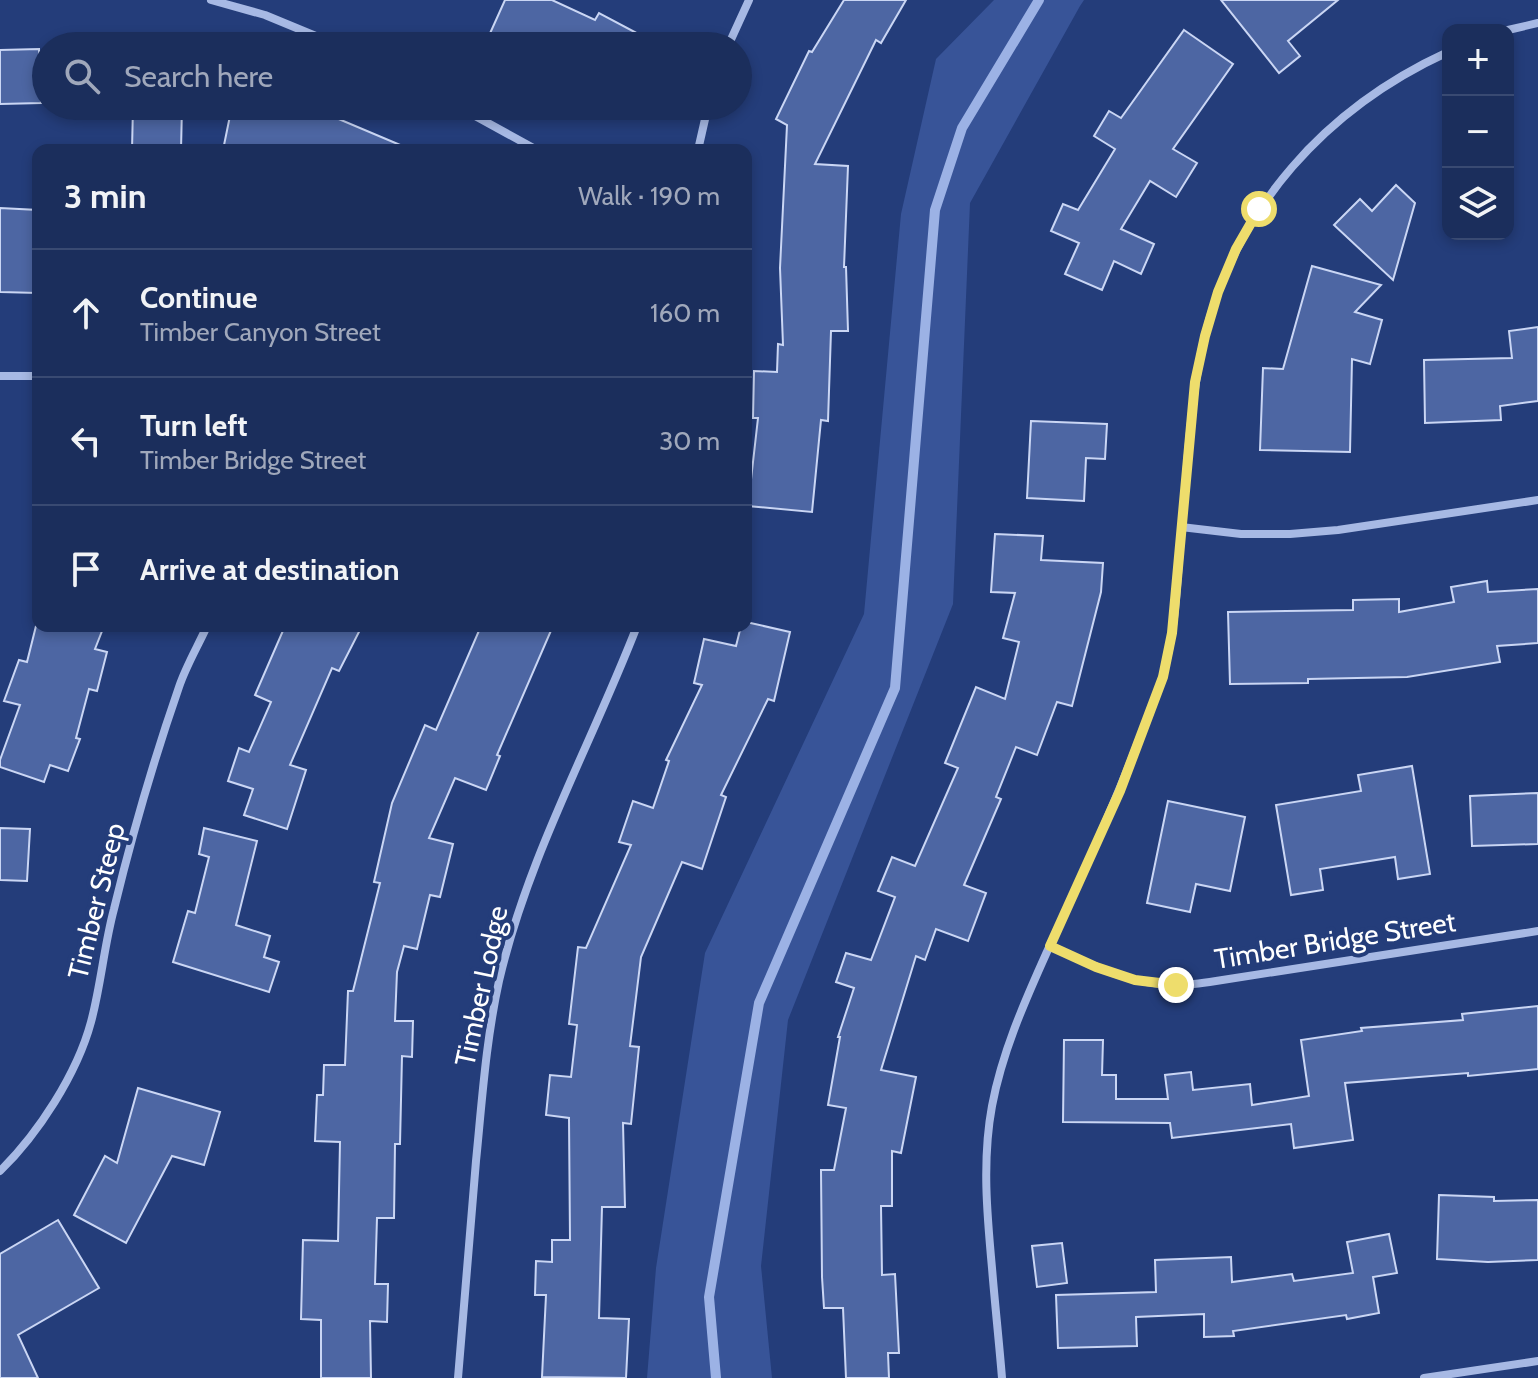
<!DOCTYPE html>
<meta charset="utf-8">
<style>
body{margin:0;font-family:Cabin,sans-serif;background:#243662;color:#f1f3f6}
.controls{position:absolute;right:24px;top:24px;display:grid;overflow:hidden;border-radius:16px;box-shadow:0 4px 12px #0003}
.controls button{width:72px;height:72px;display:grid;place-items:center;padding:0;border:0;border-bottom:2px solid #394a72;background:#1b2e5c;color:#f1f3f6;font:40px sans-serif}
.stop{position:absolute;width:24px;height:24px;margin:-18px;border:6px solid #eedd6c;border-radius:50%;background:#fff}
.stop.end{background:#eedd6c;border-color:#fff;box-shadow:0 2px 8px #0008}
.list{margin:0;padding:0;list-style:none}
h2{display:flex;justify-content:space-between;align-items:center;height:104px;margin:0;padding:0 32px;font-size:34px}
h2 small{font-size:26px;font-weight:400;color:#a0a8bb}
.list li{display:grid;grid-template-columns:52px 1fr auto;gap:24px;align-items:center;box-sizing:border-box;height:128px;padding:0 32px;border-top:2px solid #394a72}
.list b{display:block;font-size:30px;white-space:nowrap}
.list p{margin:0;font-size:26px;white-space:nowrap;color:#a0a8bb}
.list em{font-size:26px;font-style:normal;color:#a0a8bb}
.icon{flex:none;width:44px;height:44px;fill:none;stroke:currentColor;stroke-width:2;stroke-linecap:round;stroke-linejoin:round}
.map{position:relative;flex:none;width:1538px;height:1378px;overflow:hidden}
.search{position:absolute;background:#1b2e5c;box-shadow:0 4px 12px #0003;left:32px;top:32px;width:720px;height:88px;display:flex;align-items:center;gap:20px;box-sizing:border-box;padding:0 28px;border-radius:44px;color:#a0a8bb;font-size:30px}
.panel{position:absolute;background:#1b2e5c;box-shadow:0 4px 12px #0003;left:32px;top:144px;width:720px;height:488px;border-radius:16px}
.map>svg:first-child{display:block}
.green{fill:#385498}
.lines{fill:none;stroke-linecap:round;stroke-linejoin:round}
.stream{stroke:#9cb2e5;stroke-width:10}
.building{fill:#4d66a3;stroke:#cad6f4;stroke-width:2}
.minor{stroke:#a7b9e4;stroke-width:8}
.route{stroke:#eedd6c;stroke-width:10}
.labels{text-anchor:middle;stroke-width:8;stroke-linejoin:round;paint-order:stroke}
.street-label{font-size:28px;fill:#fff;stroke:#243d7a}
</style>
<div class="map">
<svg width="1538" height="1378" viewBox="0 0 1538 1378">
<rect width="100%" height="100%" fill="#243d7a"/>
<polygon class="green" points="994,0 1084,0 1080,6 970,203 953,604 788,1020 761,1266 772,1378 647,1378 656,1268 705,953 864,614 901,214 936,59"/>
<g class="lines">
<polyline class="stream" points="716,1378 709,1297 759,1003 895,688 935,210 962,128 1039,0"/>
</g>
<g class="building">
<polygon points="505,0 552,0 595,20 599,13 661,46 500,46 487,40"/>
<polygon points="844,0 906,0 881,43 876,40 815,164 848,166 844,267 846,267 848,331 831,331 828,421 821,420 812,512 748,506 758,418 753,418 754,371 777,372 778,344 783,345 780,268 787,125 776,119 809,51 812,52"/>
<polygon points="1221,0 1338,0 1288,41 1300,56 1279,73"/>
<polygon points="1184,30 1233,64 1173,149 1197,163 1176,197 1150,181 1121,229 1154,244 1141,274 1114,261 1102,290 1065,274 1079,243 1051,231 1063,204 1078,210 1115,149 1094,136 1109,111 1121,118"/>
<polygon points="39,49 41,103 0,104 0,50"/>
<polygon points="133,106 182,106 181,150 132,150"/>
<polygon points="232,106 308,106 412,150 223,150"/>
<polygon points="1396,185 1415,203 1393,280 1334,225 1360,199 1372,211"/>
<polygon points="0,208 38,210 38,293 0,292"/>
<polygon points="1312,266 1381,285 1355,312 1382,320 1370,364 1352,359 1350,452 1260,450 1263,368 1283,369"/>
<polygon points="1538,327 1538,401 1500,406 1501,420 1425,423 1424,360 1512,358 1509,331"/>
<polygon points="1031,421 1107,424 1105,459 1086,458 1084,501 1027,498"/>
<polygon points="995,534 1043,536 1041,560 1103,563 1101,592 1072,706 1057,702 1037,755 1016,747 996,797 1001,799 964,885 986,893 968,941 936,929 925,960 916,956 881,1070 916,1077 901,1153 892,1151 892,1206 881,1206 882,1275 895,1274 899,1353 888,1353 889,1378 846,1378 843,1308 824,1308 822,1277 821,1170 834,1170 846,1108 828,1105 840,1037 838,1037 854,988 836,982 846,953 871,960 895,897 878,891 892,857 915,866 958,768 945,763 976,687 1005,699 1019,642 1003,638 1015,593 991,592"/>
<polygon points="1487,581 1488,592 1538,589 1538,643 1497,646 1500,662 1407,677 1308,679 1308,683 1230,684 1228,612 1353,610 1353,600 1399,599 1399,612 1454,602 1451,587"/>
<polygon points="746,622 790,632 774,701 768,699 721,795 726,797 702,869 682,862 641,957 630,1046 639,1047 631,1124 623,1123 625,1207 602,1207 599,1318 629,1319 626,1378 542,1377 546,1295 535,1295 536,1261 552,1262 552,1240 570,1240 569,1118 546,1115 550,1075 571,1077 577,1025 569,1024 578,947 586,948 631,845 619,842 633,801 653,808 669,761 666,760 702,685 694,683 704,639 736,646 741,626 746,626"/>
<polygon points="36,626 104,626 95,649 107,652 97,691 89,689 76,738 80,739 68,771 50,765 44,782 0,767 0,760 20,705 4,701 19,660 27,662"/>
<polygon points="285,626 362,626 339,671 332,668 290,765 306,770 287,829 244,815 253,789 228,781 239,748 249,752 271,702 255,695"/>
<polygon points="481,626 553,626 497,755 500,756 486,790 455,778 429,838 453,844 440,897 430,895 417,949 404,946 397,972 395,1021 413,1021 412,1057 402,1056 400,1144 395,1144 394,1218 377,1218 375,1284 388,1284 387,1322 370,1321 371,1378 321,1378 321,1320 301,1319 303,1240 338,1241 340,1142 315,1141 317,1095 323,1095 324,1065 345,1065 348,991 353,991 380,883 374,882 392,803 425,725 436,730"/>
<polygon points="1412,766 1430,874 1398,879 1395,857 1320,869 1323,890 1291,895 1276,805 1361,791 1358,775"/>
<polygon points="1538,793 1538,844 1472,846 1470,796"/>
<polygon points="1168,801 1245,817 1230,891 1196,884 1190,912 1147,903"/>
<polygon points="0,828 30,829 27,881 0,880"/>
<polygon points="204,828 257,841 236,925 270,936 264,957 279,962 269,992 173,962 188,911 195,913 209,857 199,854"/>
<polygon points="1538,1006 1538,1069 1468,1076 1468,1073 1345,1083 1353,1140 1294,1148 1291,1124 1172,1138 1170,1123 1063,1122 1064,1040 1103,1040 1102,1075 1116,1075 1116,1099 1168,1099 1165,1075 1191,1072 1193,1090 1250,1084 1252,1105 1309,1096 1301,1040 1362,1031 1361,1028 1463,1020 1462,1014"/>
<polygon points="138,1088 220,1112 204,1165 172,1156 126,1243 74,1215 105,1156 117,1163"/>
<polygon points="1439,1195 1494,1197 1494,1201 1538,1200 1538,1260 1488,1262 1437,1259"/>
<polygon points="58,1220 99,1288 18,1335 38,1378 0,1378 0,1254"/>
<polygon points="1389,1234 1397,1273 1373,1277 1379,1313 1347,1319 1346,1315 1233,1331 1234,1336 1204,1337 1204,1314 1136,1317 1137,1346 1058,1348 1056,1295 1156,1292 1155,1260 1231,1257 1232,1282 1292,1274 1294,1281 1353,1273 1347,1242"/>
<polygon points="1062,1243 1067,1283 1037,1287 1032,1246"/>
</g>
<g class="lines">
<g class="minor">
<polyline points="211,0 265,15 340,46"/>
<polyline points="1508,30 1538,23"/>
<polyline points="728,46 749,0"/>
<polyline points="457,106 537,150"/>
<polyline points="698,150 708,106"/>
<polyline points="0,376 38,376"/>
<polyline points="1181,527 1241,534 1290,534 1338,530 1538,500"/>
<path d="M1050 946C1090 964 1132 986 1178 985 1190 985 1203 983 1216 981L1538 931"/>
<path d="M0 1171C38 1134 77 1074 91 1022 101 985 104 946 114 909 132 835 154 759 179 687 186 666 198 646 207 626"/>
<path d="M458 1378C464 1306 470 1233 476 1161 482 1101 486 1040 499 981 528 856 591 745 637 626"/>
<path d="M1002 1378C999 1341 995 1305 992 1268 987 1214 982 1160 992 1106 1002 1053 1024 1003 1046 954 1079 882 1112 811 1140 737 1148 717 1157 696 1163 675 1178 623 1177 568 1183 514 1188 456 1191 396 1204 339 1236 207 1326 108 1448 52"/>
<polyline points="1424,1378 1538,1361"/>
</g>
</g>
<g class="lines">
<polyline class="route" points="1176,985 1135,980 1096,967 1050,946 1120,791 1163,677 1172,633 1195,382 1205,336 1218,292 1236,249 1259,209"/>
</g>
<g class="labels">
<g class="street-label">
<text transform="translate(96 901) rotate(-76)" y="10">Timber Steep</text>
<text transform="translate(1335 940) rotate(-9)" y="10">Timber Bridge Street</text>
<text transform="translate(481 986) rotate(-78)" y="10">Timber Lodge</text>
</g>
</g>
</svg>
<div class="controls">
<button>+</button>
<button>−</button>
<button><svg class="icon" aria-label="layers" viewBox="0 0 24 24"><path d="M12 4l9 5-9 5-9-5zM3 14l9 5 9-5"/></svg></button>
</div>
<div class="stop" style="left:1259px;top:209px"></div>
<div class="stop end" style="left:1176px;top:985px"></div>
<div class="search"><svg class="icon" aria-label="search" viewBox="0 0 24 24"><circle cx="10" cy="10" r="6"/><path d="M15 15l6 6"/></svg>Search here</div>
<section class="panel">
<h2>3 min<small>Walk · 190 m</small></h2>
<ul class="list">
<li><svg class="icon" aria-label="ahead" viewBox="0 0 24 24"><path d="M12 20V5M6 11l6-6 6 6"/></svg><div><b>Continue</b><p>Timber Canyon Street</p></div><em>160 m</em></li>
<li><svg class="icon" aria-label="left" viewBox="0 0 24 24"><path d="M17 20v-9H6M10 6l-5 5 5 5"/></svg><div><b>Turn left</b><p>Timber Bridge Street</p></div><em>30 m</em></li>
<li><svg class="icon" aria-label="arrive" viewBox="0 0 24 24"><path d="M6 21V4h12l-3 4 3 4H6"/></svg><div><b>Arrive at destination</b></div></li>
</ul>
</section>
</div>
